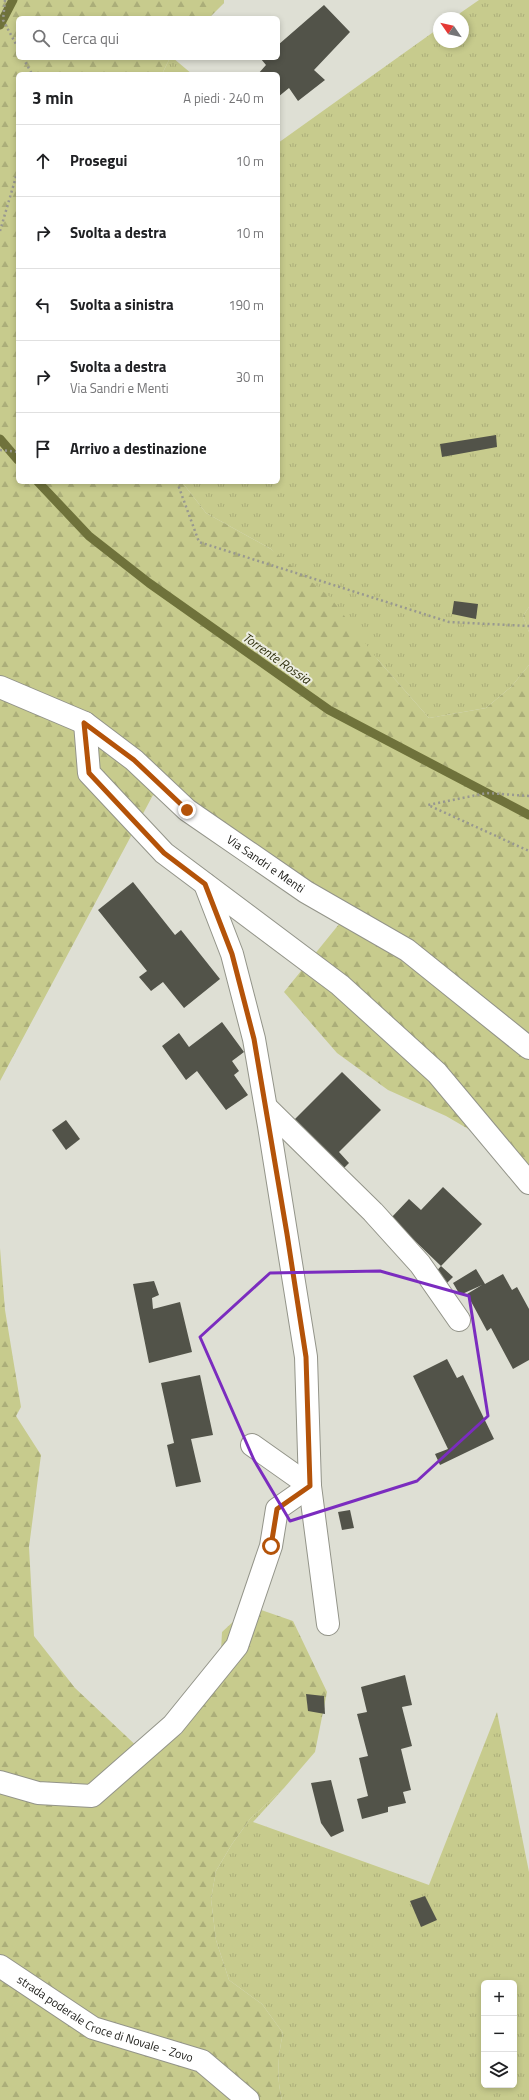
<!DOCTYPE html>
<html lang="it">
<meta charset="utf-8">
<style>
body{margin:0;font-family:"Titillium Web",sans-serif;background:#f6f6f6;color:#202124}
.controls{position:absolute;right:12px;bottom:12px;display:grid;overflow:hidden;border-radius:6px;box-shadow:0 2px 6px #0003}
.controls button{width:36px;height:36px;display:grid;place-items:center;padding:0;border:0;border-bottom:1px solid #e0e0e0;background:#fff;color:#202124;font:20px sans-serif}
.compass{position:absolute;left:433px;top:12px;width:36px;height:36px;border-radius:50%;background:#fff;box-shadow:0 2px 6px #0003;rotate:304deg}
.stop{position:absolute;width:12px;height:12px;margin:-9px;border:3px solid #b45309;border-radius:50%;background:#fff}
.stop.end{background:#b45309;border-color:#fff;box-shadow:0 1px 4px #0008}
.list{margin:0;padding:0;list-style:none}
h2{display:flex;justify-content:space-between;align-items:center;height:52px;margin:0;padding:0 16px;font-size:17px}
h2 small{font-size:13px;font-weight:400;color:#757577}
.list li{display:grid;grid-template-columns:26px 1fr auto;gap:12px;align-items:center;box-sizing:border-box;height:72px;padding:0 16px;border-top:1px solid #e0e0e0}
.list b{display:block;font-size:15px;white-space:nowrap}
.list p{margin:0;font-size:13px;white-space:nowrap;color:#757577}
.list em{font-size:13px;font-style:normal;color:#757577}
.icon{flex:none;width:22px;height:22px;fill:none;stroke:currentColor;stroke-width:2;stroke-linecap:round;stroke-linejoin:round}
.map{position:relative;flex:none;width:529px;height:2100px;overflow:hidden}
.search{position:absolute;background:#fff;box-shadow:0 2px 6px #0003;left:16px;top:16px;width:264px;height:44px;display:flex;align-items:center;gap:10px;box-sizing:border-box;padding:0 14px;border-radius:6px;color:#757577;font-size:15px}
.panel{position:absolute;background:#fff;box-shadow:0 2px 6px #0003;left:16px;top:72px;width:264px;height:412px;border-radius:6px}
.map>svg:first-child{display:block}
.grass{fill:url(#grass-tufts);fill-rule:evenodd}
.forest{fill:url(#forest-firs)}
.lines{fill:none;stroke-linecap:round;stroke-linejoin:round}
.stream{stroke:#6f723b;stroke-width:9}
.building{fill:#525349}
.street-casing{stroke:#939489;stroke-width:24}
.secondary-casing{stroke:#939489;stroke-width:24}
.path{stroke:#989890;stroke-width:2.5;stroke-dasharray:2 3;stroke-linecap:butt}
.street{stroke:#fff;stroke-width:22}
.secondary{stroke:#fff;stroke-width:22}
.route{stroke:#b45309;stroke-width:5}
.marked{fill:none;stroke:#7b2cbf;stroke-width:3;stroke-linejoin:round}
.labels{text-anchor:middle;stroke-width:4;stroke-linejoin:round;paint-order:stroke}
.street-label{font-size:12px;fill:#20201c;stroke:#ecede1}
.water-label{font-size:13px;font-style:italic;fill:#30310f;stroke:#ecede1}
</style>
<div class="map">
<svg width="529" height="2100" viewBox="0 0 529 2100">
<defs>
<pattern id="grass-tufts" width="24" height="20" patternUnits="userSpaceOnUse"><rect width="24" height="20" fill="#c7cb8d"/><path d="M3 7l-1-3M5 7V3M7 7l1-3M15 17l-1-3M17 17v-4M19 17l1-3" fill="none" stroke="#abae79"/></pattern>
<pattern id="forest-firs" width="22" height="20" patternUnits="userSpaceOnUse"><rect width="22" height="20" fill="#c7cb8d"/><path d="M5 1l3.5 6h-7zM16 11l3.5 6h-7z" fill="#abae79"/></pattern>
</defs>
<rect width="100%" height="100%" fill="#dedfd4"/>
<g class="grass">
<polygon points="479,0 529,0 529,607 523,616 529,632 529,665 511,687 486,708 429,718 378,660 271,549 206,513 182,482 278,482 278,143 439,28 439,42 463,42 463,18 453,18"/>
<polygon points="170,58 173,58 192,74 162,74"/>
<path d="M497 1712 529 1872V2100H282C276 2076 278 2056 283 2033L262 2004 229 1980 216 1940 211 1899 216 1871 232 1844 250 1819 284 1788 253 1822 429 1885ZM484 1983H514V2085H484Z"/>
</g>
<g class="forest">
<polygon points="0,0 224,0 224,3 209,18 18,18 18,58 170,58 162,74 18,74 18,482 182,482 206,513 271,549 330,597 378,660 429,718 486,708 511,687 529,665 529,1167 501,1148 446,1116 388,1090 337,1053 284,992 344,918 243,855 153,795 0,1081"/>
<polygon points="529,607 529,632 523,616"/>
<path d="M0 1248 5 1310 21 1407 16 1416 41 1455 29 1547 34 1636 75 1688 144 1753 181 1734 220 1669 222 1632 250 1606 293 1621 327 1692 315 1752 284 1788 250 1819 232 1844 216 1871 211 1899 216 1940 229 1980 262 2004 283 2033C278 2056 276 2076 282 2100H0Z"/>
</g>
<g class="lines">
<g class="stream">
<polyline points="0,25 13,0"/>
<polyline points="0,439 18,460"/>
<polyline points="38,482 89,536 149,583 329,710 529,815"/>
</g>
</g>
<g class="building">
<polygon points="324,5 350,32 314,70 325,80 298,101 289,88 278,97 278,74 258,74 266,65 261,59 278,58 278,45"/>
<polygon points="496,435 497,447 442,457 440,444"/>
<polygon points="454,601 478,604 476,619 452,614"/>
<polygon points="133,882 175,935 181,930 220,979 184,1008 163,982 151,991 139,977 147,971 98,910"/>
<polygon points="222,1022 244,1052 232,1061 239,1071 234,1075 248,1095 226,1110 197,1071 186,1080 162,1046 179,1033 189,1047"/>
<polygon points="342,1072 381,1110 339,1152 349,1163 333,1179 287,1127"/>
<polygon points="66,1120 80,1139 66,1150 52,1130"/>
<polygon points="443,1187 482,1224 441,1266 453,1277 434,1296 425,1284 441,1266 391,1218 409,1199 421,1210"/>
<polygon points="476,1269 485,1284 503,1274 512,1290 517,1287 529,1309 529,1360 513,1369 491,1328 487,1331 467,1294 482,1285 460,1295 453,1283"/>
<polygon points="154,1281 159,1295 152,1298 153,1309 180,1302 192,1352 149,1363 133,1284"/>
<polygon points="447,1359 457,1378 463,1375 494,1439 440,1465 435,1454 448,1449 413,1376"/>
<polygon points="200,1375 213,1435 191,1439 201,1482 176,1487 167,1445 174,1443 161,1383"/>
<polygon points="350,1510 354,1528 342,1530 338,1512"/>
<polygon points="405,1675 412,1705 402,1707 412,1746 401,1749 411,1790 403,1792 406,1803 388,1807 388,1812 362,1819 357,1799 368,1796 359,1758 368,1756 357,1714 367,1712 361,1687"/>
<polygon points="306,1694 324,1696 325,1714 308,1711"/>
<polygon points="331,1780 344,1831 331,1837 321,1823 311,1783"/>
<polygon points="425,1896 437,1920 421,1927 410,1901"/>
</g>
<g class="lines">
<g class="street-casing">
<g id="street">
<polyline points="85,723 89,773 164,853 340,985 437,1073 529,1183"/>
<polyline points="205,884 232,954 254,1039 269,1126 306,1357 310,1486 328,1624"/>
<polyline points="266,1107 373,1212 420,1264 459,1320"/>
<polyline points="0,1782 38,1793 92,1796 173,1725 237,1646 271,1546 277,1509 310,1486 252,1445"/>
<path id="s1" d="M0 1966 93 2028 202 2061 248 2100"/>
</g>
</g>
<g class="secondary-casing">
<g id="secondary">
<path id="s2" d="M0 687 85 723 134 760 187 810 306 892 407 950 529 1048"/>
</g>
</g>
<g class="path">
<polyline points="5,0 3,20 18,48"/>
<polyline points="23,58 32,74"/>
<polyline points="0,231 18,170"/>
<polyline points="0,450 18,452"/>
<polyline points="177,482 199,542 449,622 529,626"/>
<polyline points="529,796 487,793 428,805 529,851"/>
</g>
<use href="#street" class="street"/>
<use href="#secondary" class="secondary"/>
</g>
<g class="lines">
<polyline class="route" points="187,810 134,760 84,723 89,773 164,853 205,884 232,954 254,1039 287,1234 306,1357 310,1486 277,1509 271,1546"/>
</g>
<path class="marked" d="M380 1271 469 1296 488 1416 417 1481 290 1521 254 1460 200 1337 270 1273Z"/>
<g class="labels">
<g class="street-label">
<text dy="4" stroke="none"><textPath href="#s2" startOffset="322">Via Sandri e Menti</textPath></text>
<text dy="4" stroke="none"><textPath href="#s1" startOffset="119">strada poderale Croce di Novale - Zovo</textPath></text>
</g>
<g class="water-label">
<text transform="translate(277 658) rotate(35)" y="5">Torrente Rossia</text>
</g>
</g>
</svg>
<div class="controls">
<button>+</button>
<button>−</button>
<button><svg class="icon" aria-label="layers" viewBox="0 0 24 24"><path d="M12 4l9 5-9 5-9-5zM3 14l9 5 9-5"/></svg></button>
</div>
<svg class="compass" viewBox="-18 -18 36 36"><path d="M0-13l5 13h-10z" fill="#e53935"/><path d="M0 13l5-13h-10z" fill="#757577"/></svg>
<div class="stop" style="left:271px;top:1546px"></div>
<div class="stop end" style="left:187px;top:810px"></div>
<div class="search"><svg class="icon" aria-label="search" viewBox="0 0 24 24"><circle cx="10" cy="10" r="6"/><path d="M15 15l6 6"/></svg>Cerca qui</div>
<section class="panel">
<h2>3 min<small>A piedi · 240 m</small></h2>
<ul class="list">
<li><svg class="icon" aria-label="ahead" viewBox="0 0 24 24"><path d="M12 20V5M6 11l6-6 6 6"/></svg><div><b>Prosegui</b></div><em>10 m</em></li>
<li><svg class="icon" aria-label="right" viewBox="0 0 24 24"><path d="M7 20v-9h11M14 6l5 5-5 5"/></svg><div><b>Svolta a destra</b></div><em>10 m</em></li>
<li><svg class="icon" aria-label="left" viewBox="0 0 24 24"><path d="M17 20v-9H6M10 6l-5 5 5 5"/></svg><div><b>Svolta a sinistra</b></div><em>190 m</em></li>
<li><svg class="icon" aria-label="right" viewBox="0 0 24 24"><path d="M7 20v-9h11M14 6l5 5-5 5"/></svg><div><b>Svolta a destra</b><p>Via Sandri e Menti</p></div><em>30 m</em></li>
<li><svg class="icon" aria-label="arrive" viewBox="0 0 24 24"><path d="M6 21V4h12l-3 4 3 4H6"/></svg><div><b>Arrivo a destinazione</b></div></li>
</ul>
</section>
</div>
